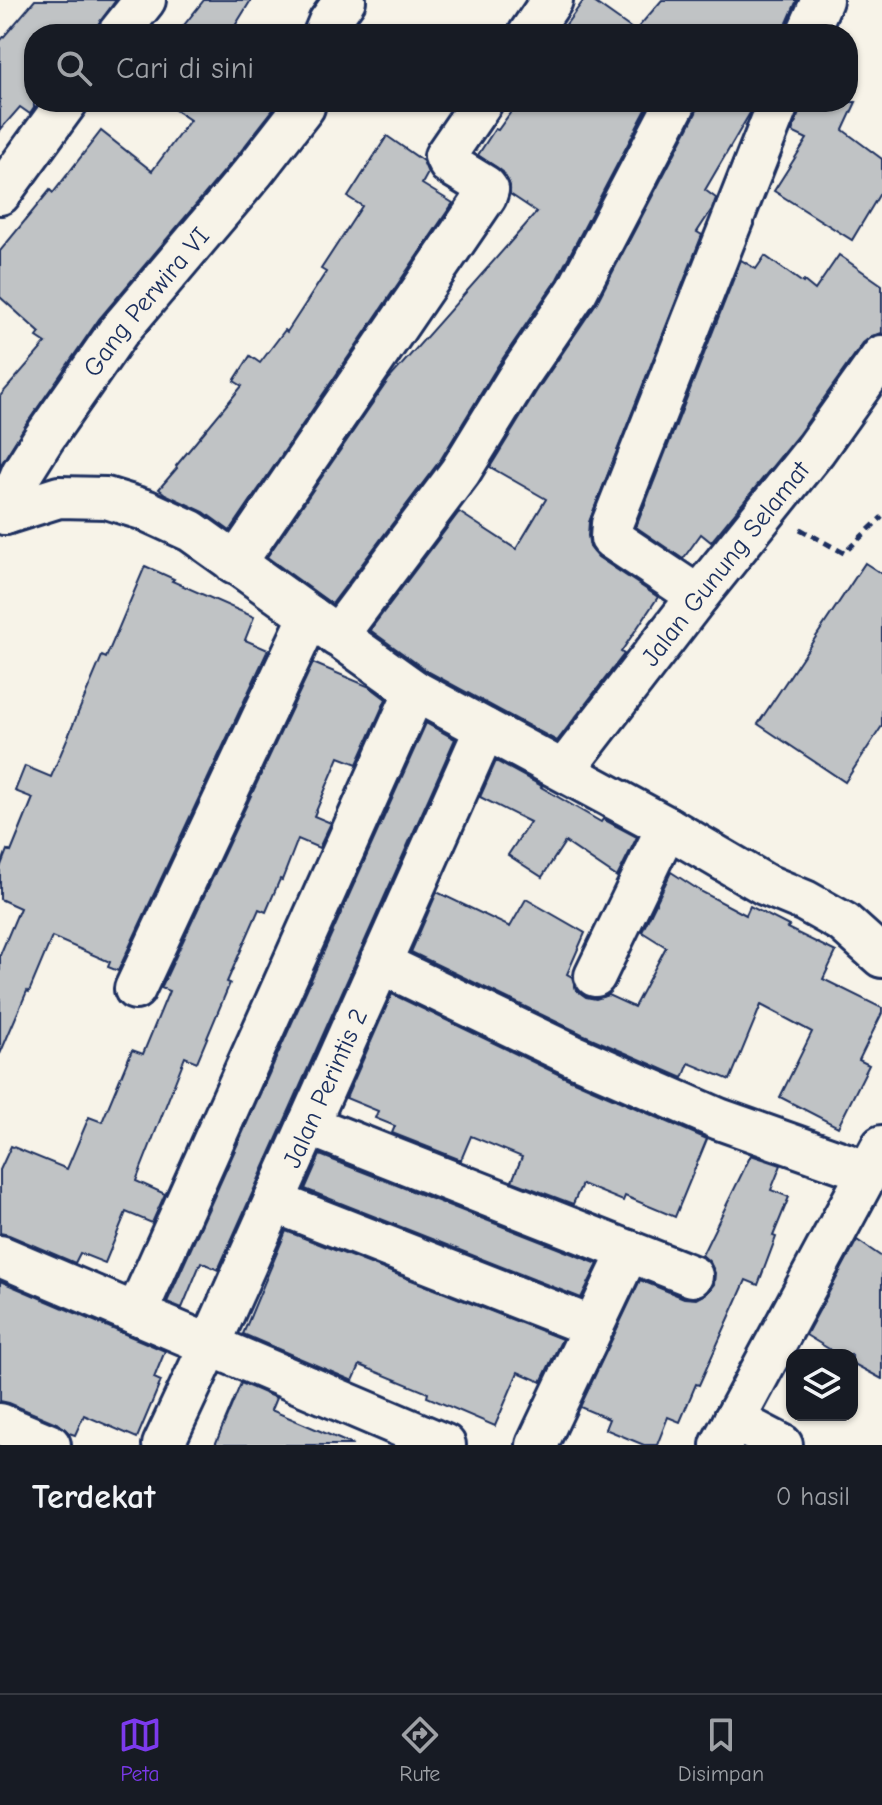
<!DOCTYPE html>
<html lang="id">
<style>
body{margin:0;font-family:"Comic Neue",sans-serif;background:#242831;color:#f1f3f6}
.controls{position:absolute;right:24px;bottom:24px;display:grid;overflow:hidden;border-radius:16px;box-shadow:0 2px 6px #0004}
.controls button{width:72px;height:72px;display:grid;place-items:center;padding:0;border:0;border-bottom:2px solid #363941;background:#171b24;color:#f1f3f6;font:40px sans-serif}
.list{margin:0;padding:0;list-style:none}
h2{display:flex;justify-content:space-between;align-items:center;height:104px;margin:0;padding:0 32px;font-size:34px}
h2 small{font-size:26px;font-weight:400;color:#9ea1a6}
.icon{flex:none;width:44px;height:44px;fill:none;stroke:currentColor;stroke-width:2;stroke-linecap:round;stroke-linejoin:round}
.map{position:relative;flex:none;width:882px;height:1445px;overflow:hidden}
.search{position:absolute;background:#171b24;box-shadow:0 2px 6px #0004;left:24px;right:24px;top:24px;height:88px;display:flex;align-items:center;gap:20px;box-sizing:border-box;padding:0 28px;border-radius:32px;color:#9ea1a6;font-size:30px}
.sheet{height:248px;background:#171b24}
nav{display:flex;justify-content:space-around;align-items:center;box-sizing:border-box;height:112px;border-top:2px solid #363941;background:#171b24;font-size:22px;color:#9ea1a6}
nav a{display:grid;justify-items:center;gap:4px}
nav .on{color:#7c3aed}
.map>svg:first-child{display:block}
.building{fill:#c0c3c5;stroke:#1b2f5e;stroke-width:2}
.lines{fill:none;stroke-linecap:round;stroke-linejoin:round}
.minor-casing{stroke:#1b2f5e;stroke-width:46}
.path{stroke:#1b2f5e;stroke-width:5;stroke-dasharray:8 6;stroke-linecap:butt}
.minor{stroke:#f7f3e8;stroke-width:40}
.labels{text-anchor:middle;stroke-width:6;stroke-linejoin:round;paint-order:stroke}
.street-label{font-size:26px;fill:#1b2f5e;stroke:#f7f3e8}
</style>
<div class="map">
<svg width="882" height="1445" viewBox="0 0 882 1445">
<rect width="100%" height="100%" fill="#f7f3e8"/>
<filter id="ink" filterUnits="userSpaceOnUse"><feTurbulence type="fractalNoise" baseFrequency=".0125" numOctaves="2"/><feDisplacementMap in="SourceGraphic" scale="16" xChannelSelector="R" yChannelSelector="G"/><feConvolveMatrix kernelMatrix="1 2 1 2 8 2 1 2 1" color-interpolation-filters="sRGB"/></filter>
<g filter="url(#ink)">
<g class="building">
<polygon points="35,0 116,0 91,34 34,34 34,108 30,114 20,107 0,130 0,41"/>
<polygon points="204,0 251,0 230,34 177,34"/>
<polygon points="584,0 591,0 635,31 662,0 797,0 786,25 784,34 559,34"/>
<polygon points="163,102 279,102 237,156 99,319 25,426 0,466 0,396 46,343 37,337 40,333 0,297 0,251 50,190 53,193 101,131 152,171 190,120"/>
<polygon points="518,102 650,102 557,279 497,367 441,459 332,604 267,557 389,379 537,212 510,194 510,186 503,172 478,155 495,129 498,130"/>
<polygon points="699,102 754,102 750,113 705,190 716,198 712,209 697,232 702,235 589,522 588,536 590,547 598,557 658,597 621,652 624,654 557,741 427,671 370,630 459,512 516,549 546,499 490,467 536,392 597,302 696,113"/>
<polygon points="801,102 856,102 843,130 882,159 882,190 852,240 774,191 807,139 792,132 800,110"/>
<polygon points="387,136 423,161 428,173 422,184 453,203 230,531 204,512 165,494 159,489 177,468 176,466 242,386 234,381 250,356 260,363 285,330 287,332 326,272 321,269 362,206 348,197"/>
<polygon points="839,255 882,285 882,333 872,336 863,343 798,435 711,542 701,534 683,559 636,527 741,260 756,269 765,256 803,283 804,281 815,290"/>
<polygon points="865,563 882,574 882,726 845,782 758,724"/>
<polygon points="145,566 174,579 172,581 254,617 245,640 268,650 118,971 108,967 110,962 52,937 29,992 27,991 0,1054 0,955 20,908 0,899 0,868 7,850 11,852 33,798 15,791 25,766 51,777 102,656 106,658"/>
<polygon points="313,663 370,687 386,699 357,764 339,757 314,816 331,823 319,848 298,839 282,880 280,879 266,912 259,909 227,982 230,983 197,1062 185,1057 136,1181 165,1194 152,1223 126,1212 105,1263 80,1253 75,1263 9,1235 0,1233 0,1170 11,1146 67,1169 89,1117 102,1122 132,1050 143,1054 169,991 161,988"/>
<polygon points="426,723 455,739 218,1270 201,1262 182,1308 167,1302"/>
<polygon points="496,761 542,786 541,787 601,822 603,819 637,837 617,877 565,842 542,877 508,855 530,822 480,797"/>
<polygon points="671,872 702,892 746,915 750,906 789,926 787,928 836,952 823,979 882,1008 882,1013 859,1060 869,1065 838,1127 780,1097 812,1032 761,1005 730,1080 689,1063 683,1078 582,1034 411,952 437,892 510,927 526,899 585,933 567,974 572,977 576,990 586,997 596,999 608,995 634,1007 666,947 642,932"/>
<polygon points="392,994 562,1076 707,1139 675,1217 625,1196 623,1201 582,1184 573,1204 512,1181 522,1157 471,1136 461,1160 392,1133 395,1126 375,1118 378,1111 346,1098"/>
<polygon points="320,1155 598,1264 581,1298 305,1189"/>
<polygon points="751,1155 781,1165 771,1190 789,1197 773,1236 776,1237 758,1285 746,1280 699,1385 696,1384 680,1422 668,1417 657,1445 644,1445 605,1429 609,1419 580,1407 640,1280 684,1298 696,1299 707,1293 714,1284 715,1273 710,1262 702,1255"/>
<polygon points="286,1231 562,1339 541,1382 518,1372 495,1426 427,1397 428,1393 360,1365 353,1381 243,1334"/>
<polygon points="857,1240 882,1257 882,1379 852,1363 852,1355 839,1355 806,1335"/>
<polygon points="0,1281 165,1351 154,1378 161,1381 137,1438 84,1415 75,1435 69,1433 59,1424 9,1403 0,1401"/>
<polygon points="241,1383 276,1398 271,1410 353,1445 215,1445"/>
</g>
<g class="lines">
<g class="minor-casing">
<g id="minor">
<polyline points="118,34 145,0"/>
<polyline points="324,34 329,22 345,0"/>
<polyline points="529,34 552,0"/>
<polyline points="807,34 822,0"/>
<polyline points="0,194 67,102"/>
<polyline points="0,513 5,514 59,497 106,498 145,510 191,531 415,691 667,827 764,884 805,901 844,923 882,957"/>
<path id="s1" d="M5 514 22 473 44 438 118 332 255 170 304 107V102"/>
<polyline points="235,564 486,196 488,190 485,186 449,164 445,156 482,102"/>
<polyline points="698,596 611,538 612,524 779,102"/>
<polyline points="337,636 460,472 517,379 577,291 676,102"/>
<path id="s2" d="M564 770 698 596 816 449 882 356"/>
<polyline points="380,963 572,1055 719,1119 869,1172"/>
<polyline points="595,976 667,827"/>
<polyline points="135,989 310,616"/>
<polyline points="308,1125 692,1276"/>
<polyline points="274,1202 593,1327"/>
<polyline points="0,1256 445,1445"/>
<polyline points="136,1314 415,691"/>
<polyline points="734,1420 782,1445"/>
<polyline points="0,1424 50,1445"/>
<path id="s3" d="M163 1445 210 1345 485 729"/>
<polyline points="537,1445 629,1251"/>
<polyline points="721,1445 882,1146"/>
</g>
</g>
<polyline class="path" points="800,529 844,553 882,517"/>
<use href="#minor" class="minor"/>
</g>
</g>
<g class="labels">
<g class="street-label">
<text dy="9" stroke="none"><textPath href="#s1" startOffset="256">Gang Perwira VI</textPath></text>
<text dy="9" stroke="none"><textPath href="#s2" startOffset="262">Jalan Gunung Selamat</textPath></text>
<text dy="9" stroke="none"><textPath href="#s3" startOffset="392">Jalan Perintis 2</textPath></text>
</g>
</g>
</svg>
<div class="controls">
<button><svg class="icon" aria-label="layers" viewBox="0 0 24 24"><path d="M12 4l9 5-9 5-9-5zM3 14l9 5 9-5"/></svg></button>
</div>
<div class="search"><svg class="icon" aria-label="search" viewBox="0 0 24 24"><circle cx="10" cy="10" r="6"/><path d="M15 15l6 6"/></svg>Cari di sini</div>
</div>
<section class="sheet">
<h2>Terdekat<small>0 hasil</small></h2>
<ul class="list">
</ul>
</section>
<nav>
<a class="on"><svg class="icon" aria-label="map" viewBox="0 0 24 24"><path d="M3 6l6-2 6 2 6-2v14l-6 2-6-2-6 2zM9 4v14M15 6v14"/></svg>Peta</a>
<a><svg class="icon" aria-label="directions" viewBox="0 0 24 24"><path d="M12 3l9 9-9 9-9-9zM9 14v-3h6M13 9l2 2-2 2"/></svg>Rute</a>
<a><svg class="icon" aria-label="saved" viewBox="0 0 24 24"><path d="M7 4h10v16l-5-4-5 4z"/></svg>Disimpan</a>
</nav>
